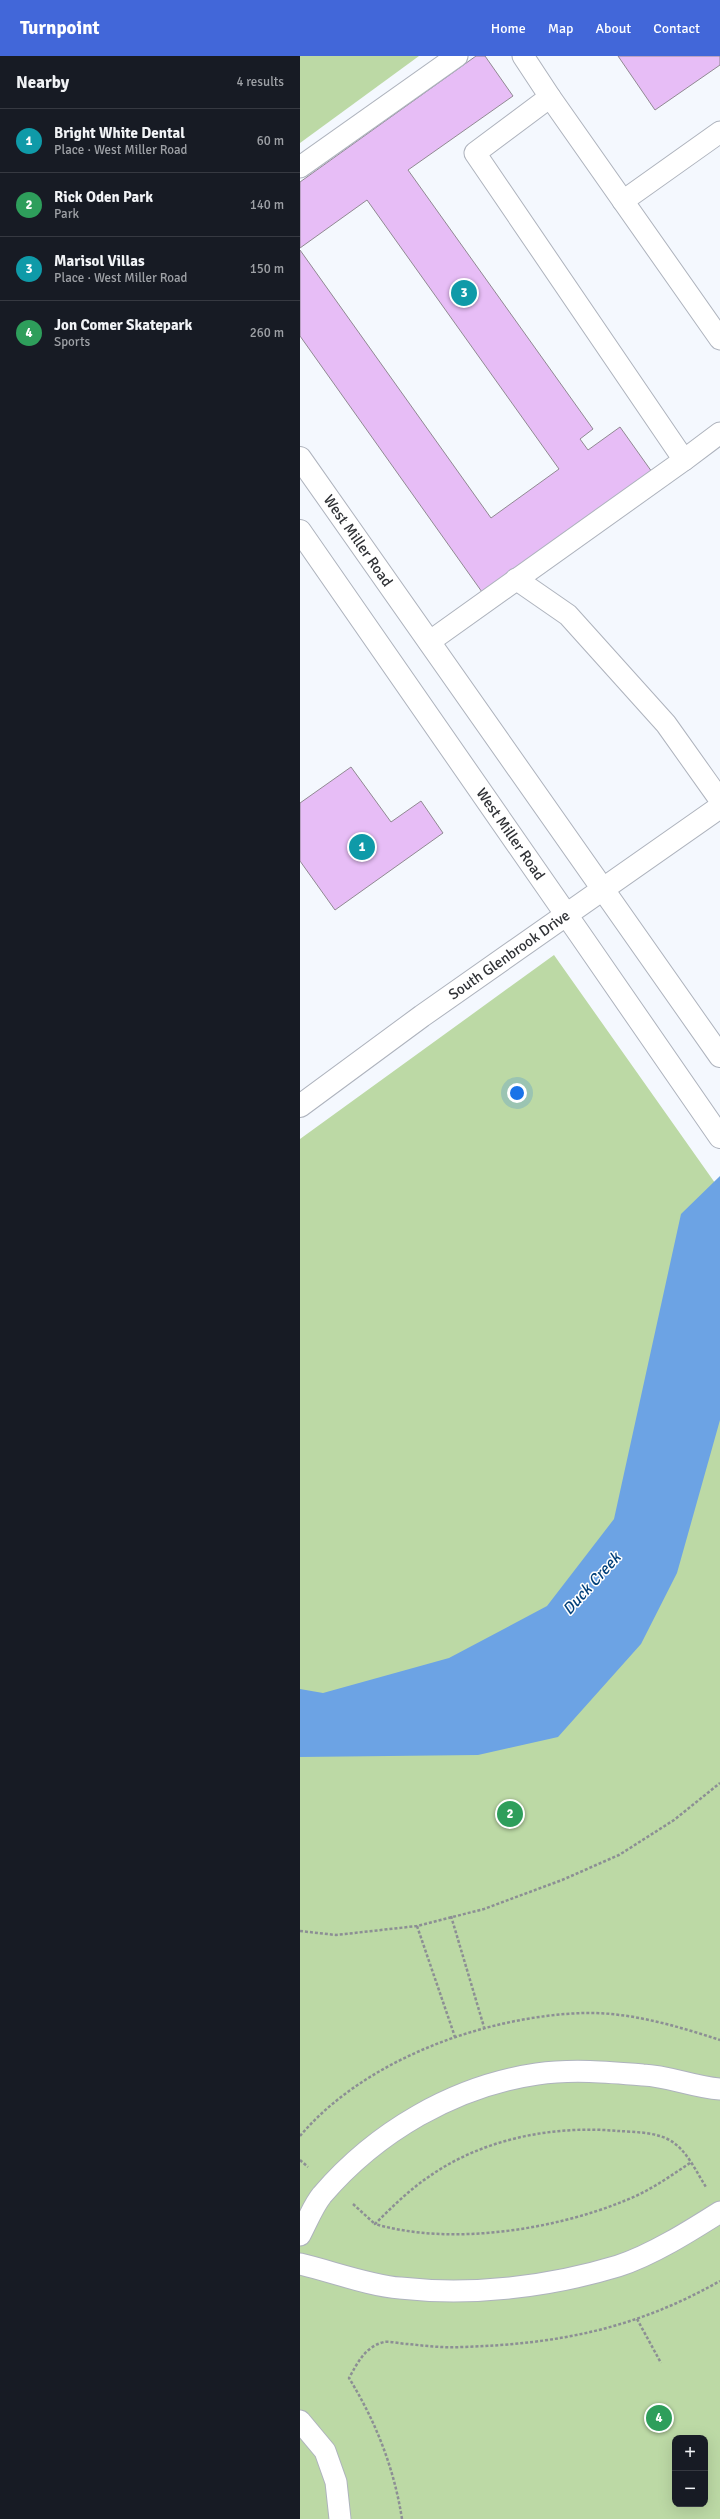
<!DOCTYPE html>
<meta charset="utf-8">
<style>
body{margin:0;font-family:Signika,sans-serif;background:#20242c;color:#f1f3f6}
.controls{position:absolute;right:12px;bottom:12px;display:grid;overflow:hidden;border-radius:8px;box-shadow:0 4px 16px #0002}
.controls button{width:36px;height:36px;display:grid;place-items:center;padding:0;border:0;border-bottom:1px solid #363941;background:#171b24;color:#f1f3f6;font:20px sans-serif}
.you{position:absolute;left:217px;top:1037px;width:14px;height:14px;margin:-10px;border:3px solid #fff;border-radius:50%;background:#1a73e8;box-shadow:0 0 0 6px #1a73e833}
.badge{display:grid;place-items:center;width:26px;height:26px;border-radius:50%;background:#4267d9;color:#fff;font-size:13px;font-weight:700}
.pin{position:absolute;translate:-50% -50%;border:2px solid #fff;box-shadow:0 1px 4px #0006}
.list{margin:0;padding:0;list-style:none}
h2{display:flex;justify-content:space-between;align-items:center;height:52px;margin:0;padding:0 16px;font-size:17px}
h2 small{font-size:13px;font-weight:400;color:#9ea1a6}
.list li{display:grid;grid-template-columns:26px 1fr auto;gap:12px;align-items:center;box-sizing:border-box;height:64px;padding:0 16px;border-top:1px solid #363941}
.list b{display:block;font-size:15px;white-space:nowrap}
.list p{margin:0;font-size:13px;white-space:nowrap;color:#9ea1a6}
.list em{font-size:13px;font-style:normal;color:#9ea1a6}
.map{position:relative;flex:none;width:420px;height:2463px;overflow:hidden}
header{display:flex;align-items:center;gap:24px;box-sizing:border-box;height:56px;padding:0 20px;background:#4267d9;color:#fff}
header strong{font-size:19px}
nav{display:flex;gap:22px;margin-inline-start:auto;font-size:14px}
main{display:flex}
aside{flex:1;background:#171b24}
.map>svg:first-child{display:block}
.green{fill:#bcd9a5;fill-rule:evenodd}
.water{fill:#6ca3e4}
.building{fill:#e7bdf6;stroke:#908992}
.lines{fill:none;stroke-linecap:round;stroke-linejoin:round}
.lane-casing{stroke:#aeb3bd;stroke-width:23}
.secondary-casing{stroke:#aeb3bd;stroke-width:24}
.path{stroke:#8c8f94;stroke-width:2.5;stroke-dasharray:3 2;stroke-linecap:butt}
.lane{stroke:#fff;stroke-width:21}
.secondary{stroke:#fff;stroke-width:22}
.labels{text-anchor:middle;stroke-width:3;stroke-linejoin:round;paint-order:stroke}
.street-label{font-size:15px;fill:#303236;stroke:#fff}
.water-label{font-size:16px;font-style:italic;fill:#02407a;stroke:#fff}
</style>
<header>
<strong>Turnpoint</strong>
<nav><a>Home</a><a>Map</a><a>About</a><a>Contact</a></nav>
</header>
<main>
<aside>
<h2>Nearby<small>4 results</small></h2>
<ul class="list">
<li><span class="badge" style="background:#0f9aa8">1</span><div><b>Bright White Dental</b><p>Place · West Miller Road</p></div><em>60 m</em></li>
<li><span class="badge" style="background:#2e9e5b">2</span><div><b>Rick Oden Park</b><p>Park</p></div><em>140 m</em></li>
<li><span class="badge" style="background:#0f9aa8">3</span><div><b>Marisol Villas</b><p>Place · West Miller Road</p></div><em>150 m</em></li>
<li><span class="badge" style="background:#2e9e5b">4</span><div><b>Jon Comer Skatepark</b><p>Sports</p></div><em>260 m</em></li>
</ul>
</aside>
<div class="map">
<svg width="420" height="2463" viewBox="0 0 420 2463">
<rect width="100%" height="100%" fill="#f4f8fe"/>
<g class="green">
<polygon points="0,0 119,0 0,87"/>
<path d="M254 899 420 1134V2463H0V1083ZM375 2382H405V2448H375Z"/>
</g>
<polygon class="water" points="420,1120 420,1364 377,1517 341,1588 258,1681 178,1699 0,1701 0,1633 23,1637 149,1602 247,1550 314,1463 381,1158"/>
<g class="building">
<polygon points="176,0 185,0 213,40 108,114 293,373 280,383 288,394 320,371 352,416 182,536 0,280 0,194 191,462 259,413 67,144 0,192 0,126"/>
<polygon points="318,0 420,0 420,9 355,54"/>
<polygon points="51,711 91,766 121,745 143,777 35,854 0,805 0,747"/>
</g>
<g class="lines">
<g class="lane-casing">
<g id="lane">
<polyline points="250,41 420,283"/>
<polyline points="0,111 157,0"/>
<polyline points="323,145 420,76"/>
<polyline points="384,404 420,377"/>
<polyline points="216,523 268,559 366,668 420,744"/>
<polyline points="129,586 384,404 175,97 250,41 223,0"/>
<path d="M0 2179C7 2166 13 2150 22 2139 76 2076 154 2030 237 2018 271 2013 308 2016 343 2019 369 2020 393 2031 420 2033"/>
<path d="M0 2208C30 2215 71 2230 100 2232 172 2240 249 2231 318 2210 352 2199 390 2175 420 2156"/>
<polyline points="0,2365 25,2395 36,2426 40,2463"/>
</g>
</g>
<g class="secondary-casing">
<g id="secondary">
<path id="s1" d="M0 402 420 1000"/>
<path id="s2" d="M0 475C141 676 280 879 420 1081"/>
<path id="s3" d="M0 1050 122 960 420 751"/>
</g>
</g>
<g class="path">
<polyline points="151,1860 184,1971"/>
<polyline points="117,1870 155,1981"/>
<polyline points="0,1875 36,1879 117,1870 184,1853 262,1824 319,1799 374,1764 420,1727"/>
<path d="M0 2080C65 2003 186 1960 284 1957 330 1956 377 1970 420 1984"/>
<polyline points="0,2104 8,2111"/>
<path d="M390 2107C369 2121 348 2136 324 2145 253 2174 150 2190 75 2168 91 2152 108 2135 127 2122 181 2083 253 2069 318 2075 335 2076 360 2076 374 2087 388 2097 397 2117 406 2131"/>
<polyline points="53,2148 75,2168"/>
<polyline points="337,2263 361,2307"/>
<path d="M102 2463C94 2412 76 2366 49 2322 58 2306 65 2291 84 2286 90 2285 101 2288 108 2288 126 2290 144 2292 162 2291 258 2288 335 2273 420 2225"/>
</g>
<use href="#lane" class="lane"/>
<use href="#secondary" class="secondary"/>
</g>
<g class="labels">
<g class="street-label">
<text dy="5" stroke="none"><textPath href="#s1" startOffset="101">West Miller Road</textPath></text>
<text dy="5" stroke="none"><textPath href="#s2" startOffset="369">West Miller Road</textPath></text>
<text dy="5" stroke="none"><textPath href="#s3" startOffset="258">South Glenbrook Drive</textPath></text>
</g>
<g class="water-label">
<text transform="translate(291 1527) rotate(-48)" y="6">Duck Creek</text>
</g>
</g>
</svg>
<div class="controls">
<button>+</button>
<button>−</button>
</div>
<div class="you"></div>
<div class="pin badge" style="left:62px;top:791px;background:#0f9aa8">1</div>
<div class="pin badge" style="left:210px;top:1758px;background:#2e9e5b">2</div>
<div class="pin badge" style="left:164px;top:237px;background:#0f9aa8">3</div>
<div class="pin badge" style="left:359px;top:2362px;background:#2e9e5b">4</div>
</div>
</main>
